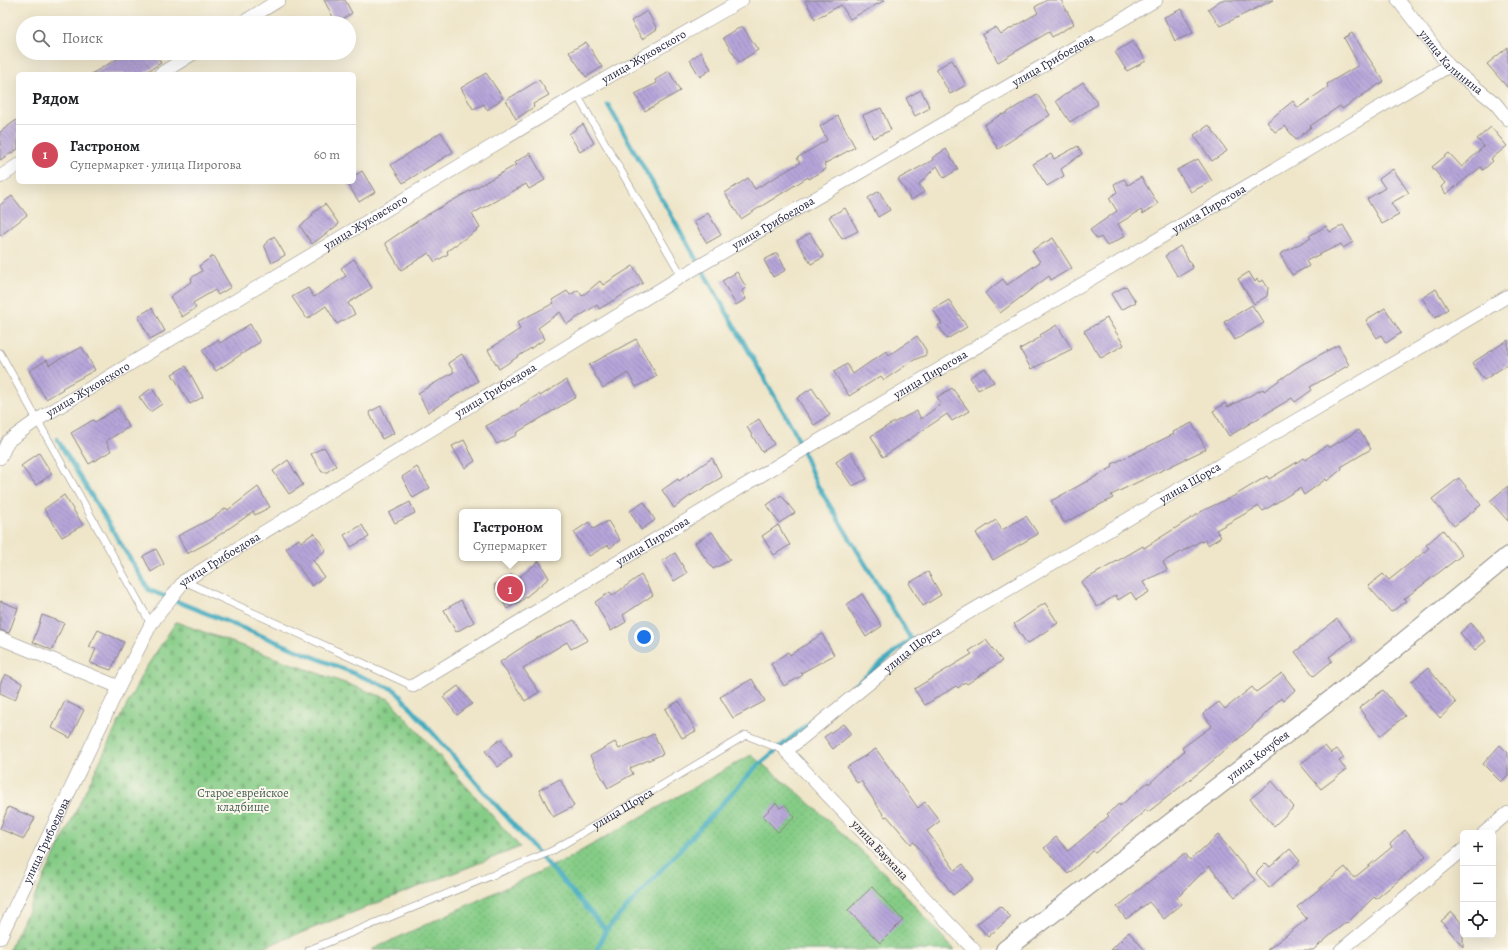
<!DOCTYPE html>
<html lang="ru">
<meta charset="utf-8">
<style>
body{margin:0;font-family:Alegreya,serif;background:#f2f2f2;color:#202124}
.controls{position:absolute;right:12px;bottom:12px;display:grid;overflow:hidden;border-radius:6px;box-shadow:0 4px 16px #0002}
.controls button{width:36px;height:36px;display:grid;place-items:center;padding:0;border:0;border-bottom:1px solid #e0e0e0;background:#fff;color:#202124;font:20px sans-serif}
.you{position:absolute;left:644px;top:637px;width:14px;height:14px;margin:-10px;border:3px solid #fff;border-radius:50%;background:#1a73e8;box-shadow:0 0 0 6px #1a73e833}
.badge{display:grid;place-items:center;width:26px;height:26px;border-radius:50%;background:#d1495b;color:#fff;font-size:13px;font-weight:700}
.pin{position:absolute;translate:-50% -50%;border:2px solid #fff;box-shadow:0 1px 4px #0006}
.popup{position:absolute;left:459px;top:509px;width:102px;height:52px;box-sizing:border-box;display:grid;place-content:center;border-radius:6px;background:#fff;filter:drop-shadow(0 1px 3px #0005);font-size:13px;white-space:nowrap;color:#757577}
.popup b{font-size:15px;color:#202124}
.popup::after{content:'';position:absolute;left:50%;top:100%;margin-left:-8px;border:8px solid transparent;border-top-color:#fff}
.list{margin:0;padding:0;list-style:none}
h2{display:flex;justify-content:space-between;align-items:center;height:52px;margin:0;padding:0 16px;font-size:17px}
h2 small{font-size:13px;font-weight:400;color:#757577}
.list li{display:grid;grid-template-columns:26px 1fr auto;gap:12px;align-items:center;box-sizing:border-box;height:60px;padding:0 16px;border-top:1px solid #e0e0e0}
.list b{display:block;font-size:15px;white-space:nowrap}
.list p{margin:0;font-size:13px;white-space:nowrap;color:#757577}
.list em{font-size:13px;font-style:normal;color:#757577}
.icon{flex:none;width:22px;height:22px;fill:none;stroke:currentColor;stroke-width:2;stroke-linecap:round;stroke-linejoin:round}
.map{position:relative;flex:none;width:1508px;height:950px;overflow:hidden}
.search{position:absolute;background:#fff;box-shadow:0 4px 16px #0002;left:16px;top:16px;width:340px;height:44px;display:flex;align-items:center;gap:10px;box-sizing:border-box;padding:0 14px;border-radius:22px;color:#757577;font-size:15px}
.panel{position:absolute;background:#fff;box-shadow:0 4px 16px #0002;left:16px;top:72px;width:340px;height:112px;border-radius:6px}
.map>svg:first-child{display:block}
.grass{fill:url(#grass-dots);stroke:#547760}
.cemetery{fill:url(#cemetery-stones);stroke:#547760}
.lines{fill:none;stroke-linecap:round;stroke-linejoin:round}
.stream{stroke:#40abbf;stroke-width:4.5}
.building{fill:url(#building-back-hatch)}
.service-casing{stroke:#888482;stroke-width:8}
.minor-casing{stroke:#888482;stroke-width:14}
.secondary-casing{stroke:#888482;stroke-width:20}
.service{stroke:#fff;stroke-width:7}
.minor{stroke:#fff;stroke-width:13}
.secondary{stroke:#fff;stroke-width:18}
.labels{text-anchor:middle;stroke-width:4;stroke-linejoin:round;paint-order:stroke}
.street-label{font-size:12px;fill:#22223b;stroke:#fbf7ec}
.park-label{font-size:12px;fill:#455e55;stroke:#fbf7ec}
</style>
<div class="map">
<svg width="1508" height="950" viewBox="0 0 1508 950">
<defs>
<pattern id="grass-dots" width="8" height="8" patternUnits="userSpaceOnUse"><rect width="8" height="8" fill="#85cc86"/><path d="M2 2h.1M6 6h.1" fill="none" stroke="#73af75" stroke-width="1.8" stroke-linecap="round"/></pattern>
<pattern id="cemetery-stones" width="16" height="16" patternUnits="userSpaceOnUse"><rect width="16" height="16" fill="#85cc86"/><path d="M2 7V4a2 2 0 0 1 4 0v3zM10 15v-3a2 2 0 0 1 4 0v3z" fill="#73af75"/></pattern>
<pattern id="building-back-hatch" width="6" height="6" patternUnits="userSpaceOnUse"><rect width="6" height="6" fill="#b6a5d9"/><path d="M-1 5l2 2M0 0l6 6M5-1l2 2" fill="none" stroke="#9486b1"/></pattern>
</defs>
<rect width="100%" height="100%" fill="#fbf7ec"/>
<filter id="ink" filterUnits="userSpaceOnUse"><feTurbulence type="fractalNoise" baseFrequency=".025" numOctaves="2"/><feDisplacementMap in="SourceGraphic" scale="8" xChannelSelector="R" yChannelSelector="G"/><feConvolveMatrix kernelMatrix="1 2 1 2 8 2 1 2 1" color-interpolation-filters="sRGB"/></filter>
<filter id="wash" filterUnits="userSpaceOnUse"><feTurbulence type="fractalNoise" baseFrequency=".012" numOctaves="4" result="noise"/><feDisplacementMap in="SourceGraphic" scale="16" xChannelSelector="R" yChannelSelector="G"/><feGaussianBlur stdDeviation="0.9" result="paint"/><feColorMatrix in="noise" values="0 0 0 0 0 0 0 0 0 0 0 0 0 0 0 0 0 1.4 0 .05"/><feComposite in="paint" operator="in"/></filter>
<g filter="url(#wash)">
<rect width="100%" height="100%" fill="#efe6ca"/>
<polygon class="grass" points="751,755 802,796 894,882 954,950 371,950 565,860"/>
<polygon class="cemetery" points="176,622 389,699 520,847 257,950 9,950 142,674"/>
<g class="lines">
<g class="stream">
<polyline points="57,439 149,590 395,690 606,930 597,950"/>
<polyline points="606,930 756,767 911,639 816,483 795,432 608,105"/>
</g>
</g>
<g id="blocks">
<g class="building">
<polygon points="324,0 345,0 352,13 336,23"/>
<polygon points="805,0 885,0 850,19 841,5 815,19"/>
<polygon points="1047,0 1061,0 1074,24 1052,37 1049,32 998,62 982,35 996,27 1001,34 1038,13 1035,7"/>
<polygon points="1221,0 1273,0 1220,26 1208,9"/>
<polygon points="1182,9 1193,33 1175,41 1164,17"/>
<polygon points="647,11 657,29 642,39 631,21"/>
<polygon points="742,26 758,50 739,62 723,38"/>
<polygon points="1352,33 1384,81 1342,109 1340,106 1310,126 1311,127 1296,140 1285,126 1275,132 1267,122 1293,101 1298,108 1328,87 1327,84 1359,65 1344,38"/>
<polygon points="1133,41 1146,61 1127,71 1115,52"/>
<polygon points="586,42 602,67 586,77 569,52"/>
<polygon points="1508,47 1508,88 1487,64"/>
<polygon points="701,52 711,69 700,77 690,60"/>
<polygon points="128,53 155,53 161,63 143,74 91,74"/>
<polygon points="952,60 966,85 950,94 936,69"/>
<polygon points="669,71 680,91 645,111 635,94 657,83 655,80"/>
<polygon points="486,73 503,98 487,110 484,104 473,109 461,88"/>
<polygon points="539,80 549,95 533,104 534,107 516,119 506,100"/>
<polygon points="1083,82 1098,104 1070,122 1056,101"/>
<polygon points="921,90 930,108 915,116 906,98"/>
<polygon points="1037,94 1050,115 998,149 984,125 1002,114 1003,115"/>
<polygon points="881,108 891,130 873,138 863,115"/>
<polygon points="838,116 855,147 824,164 826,169 809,179 808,177 741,219 725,193 748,178 755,189 800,163 797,158 827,140 820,126"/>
<polygon points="18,119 18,149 0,160 0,132"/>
<polygon points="583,124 594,143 580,152 569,134"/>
<polygon points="1209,125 1227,151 1212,161 1194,135"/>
<polygon points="1491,127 1507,146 1491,159 1493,161 1483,170 1481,167 1446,194 1441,187 1445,183 1432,167 1449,153 1462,167 1484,146 1477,139"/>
<polygon points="441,132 453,152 403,183 391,165"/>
<polygon points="1078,146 1082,154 1061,169 1064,176 1047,186 1033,164 1051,154 1054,159"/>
<polygon points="946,149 958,169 944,178 937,166 919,184 924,192 911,200 898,179 933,160 932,158"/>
<polygon points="530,153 545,180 529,189 526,184 472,214 480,228 447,251 448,254 435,262 429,253 401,270 385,243 425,216 516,165 514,163"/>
<polygon points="1198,159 1212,181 1191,192 1177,170"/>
<polygon points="1393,169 1409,193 1391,203 1399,215 1382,224 1367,199 1385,188 1379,179"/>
<polygon points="362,171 375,192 359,202 347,182 354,182 354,176"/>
<polygon points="1141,177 1158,204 1143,214 1141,210 1118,224 1125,236 1107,246 1101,237 1097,239 1090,230 1117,211 1109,198 1117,192 1114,184 1124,179 1128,185"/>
<polygon points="879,191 890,210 878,217 868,198"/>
<polygon points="12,196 27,215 0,236 0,205"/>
<polygon points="325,204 339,224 312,244 300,226 313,216 312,214"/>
<polygon points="845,208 858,231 842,239 829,217"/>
<polygon points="708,213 721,235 707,243 694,222"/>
<polygon points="1343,225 1353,242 1343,248 1341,244 1306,261 1309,266 1292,275 1280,254 1311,238 1309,236 1326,226 1330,232"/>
<polygon points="810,233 824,257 811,264 797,241"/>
<polygon points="274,236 285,255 272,263 264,245"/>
<polygon points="1053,238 1072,268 1051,280 1049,276 1000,313 985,293 1003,279 1007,285 1040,262 1032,250"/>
<polygon points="1180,246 1193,268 1178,277 1165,256"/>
<polygon points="777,253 786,270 773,277 764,260"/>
<polygon points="213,256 231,287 218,295 215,290 193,303 196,308 182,317 170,297 192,281 191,278 202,271 199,266"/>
<polygon points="354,259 372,288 348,303 355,314 337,324 326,306 307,319 292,297 308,288 314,297 346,276 341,268"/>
<polygon points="633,266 643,283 599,309 597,305 567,324 560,312 538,328 545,339 499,369 488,350 520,329 517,322 554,303 552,300 567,291 570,295 578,290 582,296 600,281 603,285"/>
<polygon points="737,272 746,287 742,291 746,299 736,305 722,281"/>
<polygon points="1249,272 1255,282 1257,279 1259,282 1263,280 1268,288 1267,296 1254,304 1238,279"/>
<polygon points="1126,286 1136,302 1121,310 1111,294"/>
<polygon points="1436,289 1448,309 1435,318 1422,298"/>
<polygon points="949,300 967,327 947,339 938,325 942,324 933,309"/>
<polygon points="1252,305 1264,323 1235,340 1224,322"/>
<polygon points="152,308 165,331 150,339 138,316"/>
<polygon points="1385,308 1401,333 1386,343 1381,335 1377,338 1366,320"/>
<polygon points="1107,318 1124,345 1101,358 1084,331"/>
<polygon points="250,324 260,342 216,371 202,350 218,340 220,343"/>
<polygon points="1057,325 1072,349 1031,369 1020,349 1041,337 1040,335"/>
<polygon points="917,336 926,350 926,355 914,360 884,380 881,376 849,396 834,372 847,364 853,374 886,351 889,355"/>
<polygon points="636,339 657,376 636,387 628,373 603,388 589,365"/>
<polygon points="1508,340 1508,364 1484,380 1472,363"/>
<polygon points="1338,345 1349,365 1310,387 1312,390 1295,402 1292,398 1229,436 1213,411 1225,403 1228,407 1263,389 1264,391 1301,365"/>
<polygon points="82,347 95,370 62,388 63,389 46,399 29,371 47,360 49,365"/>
<polygon points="462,354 478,381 428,412 418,393 454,372 448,363"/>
<polygon points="186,366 203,397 190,404 172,374"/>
<polygon points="985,368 994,382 978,390 970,377"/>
<polygon points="566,380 576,397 516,433 517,435 497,444 486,426 521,407 520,406 539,394 540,396"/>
<polygon points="152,388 162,404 150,412 139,397"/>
<polygon points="812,388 830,415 814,425 797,398"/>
<polygon points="952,388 969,411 952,421 947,414 883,457 871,436 889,425 917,411 921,419 941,404 937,397"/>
<polygon points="381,406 394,433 382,439 369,412"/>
<polygon points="118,408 129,427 106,441 111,451 89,464 71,433 93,420 95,422"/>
<polygon points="759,419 774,444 762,452 747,427"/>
<polygon points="1192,423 1206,449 1111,495 1113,498 1064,523 1051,501 1113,467 1112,464 1174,434 1173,432"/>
<polygon points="1359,430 1371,449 1341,467 1342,469 1327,481 1326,479 1304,495 1300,488 1263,511 1259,506 1216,530 1221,537 1208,545 1205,540 1202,542 1201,541 1163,562 1167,570 1143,582 1149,592 1136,600 1131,592 1118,600 1116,595 1097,607 1081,582 1126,556 1143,546 1144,548 1204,510 1234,496 1267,476 1269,479 1304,458 1306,460 1327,445 1329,448"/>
<polygon points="464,440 475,461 465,468 452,446"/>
<polygon points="324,447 336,466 327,472 322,472 311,454"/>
<polygon points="851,452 867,479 852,486 836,462"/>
<polygon points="39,453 52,474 36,485 21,466"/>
<polygon points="712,458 722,477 690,496 674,508 662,490 678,479 679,481"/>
<polygon points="288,460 303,485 289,494 273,471"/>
<polygon points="417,467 430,488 413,498 402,477"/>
<polygon points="1459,478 1481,505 1454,526 1432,499"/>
<polygon points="1508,486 1508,521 1490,501"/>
<polygon points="258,487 270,507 255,515 253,512 209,542 187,554 178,536 214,517 226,508 228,510"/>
<polygon points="64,495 83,525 62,537 44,509"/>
<polygon points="781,495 795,513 779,523 767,505"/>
<polygon points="410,502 415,513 395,523 389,513"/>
<polygon points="644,502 655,520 641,530 630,511"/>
<polygon points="1026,516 1038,534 993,560 976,533 996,520 1002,530"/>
<polygon points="608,521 620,540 610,548 608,545 589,556 574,532 589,522 593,529"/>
<polygon points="362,525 369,537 351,547 344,535"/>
<polygon points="778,525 790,545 774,555 762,536"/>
<polygon points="1443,530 1462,555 1404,599 1406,601 1391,612 1368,586 1383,574 1389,580 1429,548 1426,545"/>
<polygon points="712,532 730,560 713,569 695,543"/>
<polygon points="314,533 326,550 313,560 324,577 312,586 286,548 299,539 301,542"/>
<polygon points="156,549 164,564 151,572 143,556"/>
<polygon points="675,553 687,573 674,581 662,561"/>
<polygon points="539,561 549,578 521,601 507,609 494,585 512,575 515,581"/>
<polygon points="928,572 941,595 923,606 909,583"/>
<polygon points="641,575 653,595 623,615 626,622 611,631 595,602 610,592 612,596"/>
<polygon points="862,594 882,626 866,637 846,605"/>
<polygon points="461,600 474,622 456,632 444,610"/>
<polygon points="0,601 18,608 9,633 0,630"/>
<polygon points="1045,603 1058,623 1027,644 1014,624"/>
<polygon points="42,615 64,623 52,650 33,642"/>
<polygon points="1337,619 1353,639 1329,657 1332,661 1314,676 1295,652"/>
<polygon points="574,620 588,640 571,649 567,642 523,668 539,692 525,701 500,662 527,644 527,643"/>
<polygon points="1471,623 1486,641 1475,650 1460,633"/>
<polygon points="98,630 124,642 111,670 90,663 96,649 89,647"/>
<polygon points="822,634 834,655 801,673 803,675 784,686 771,664 788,652 790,655"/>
<polygon points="986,640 1002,661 967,684 965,682 958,688 956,686 925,705 914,689 972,654 969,651"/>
<polygon points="1428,668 1456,703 1440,718 1411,682"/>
<polygon points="1282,673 1295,690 1283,701 1281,698 1251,728 1201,771 1148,812 1146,810 1095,853 1093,851 1068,874 1044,848 1056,837 1068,851 1109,816 1107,814 1119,804 1120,806 1148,782 1149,784 1184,751 1182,748 1212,726 1203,714 1219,702 1225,709 1252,687 1256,692"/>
<polygon points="5,674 22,683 15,700 0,693 0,684"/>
<polygon points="752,679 765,701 733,718 720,697"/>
<polygon points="458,686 472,704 457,715 443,697"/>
<polygon points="1383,690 1405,716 1380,736 1359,708"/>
<polygon points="65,701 84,710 70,738 52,728"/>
<polygon points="679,701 696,731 682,738 665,709"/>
<polygon points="843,724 851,734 833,749 824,737"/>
<polygon points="654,734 663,754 630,768 633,774 608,788 590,756 615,742 619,749"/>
<polygon points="501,739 512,756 498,767 485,751"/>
<polygon points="1500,745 1508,753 1508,775 1501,782 1483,764"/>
<polygon points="1325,746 1331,753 1337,749 1344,758 1339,761 1346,770 1321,789 1300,764"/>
<polygon points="876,749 918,808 925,802 940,821 927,831 955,870 963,864 974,879 953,895 914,842 911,844 887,816 885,817 861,781 857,783 847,767"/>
<polygon points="560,779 574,806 553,817 539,790"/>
<polygon points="1272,781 1294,807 1274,826 1250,799"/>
<polygon points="776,803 780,808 785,805 795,817 778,832 763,816"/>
<polygon points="8,807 35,818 24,839 0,829"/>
<polygon points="1405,830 1426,856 1411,870 1376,899 1374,897 1347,923 1346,922 1313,950 1267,950 1307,919 1297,907 1312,895 1345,867 1354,878 1392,847 1390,844"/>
<polygon points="1218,835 1255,880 1235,897 1209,866 1177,898 1182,904 1164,919 1149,902 1126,919 1117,907 1185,853 1190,860"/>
<polygon points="1290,849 1300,861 1269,888 1256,873 1266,863 1270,867"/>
<polygon points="872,887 903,920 880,943 848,910"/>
<polygon points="1000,906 1011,917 988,937 977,924"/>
<polygon points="1452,912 1463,925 1463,947 1441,921"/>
<polygon points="1129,932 1145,950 1111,950"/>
</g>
</g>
</g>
<g filter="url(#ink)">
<use href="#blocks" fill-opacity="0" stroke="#888482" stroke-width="1"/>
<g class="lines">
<g class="service-casing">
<g id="service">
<polyline points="577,95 682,276"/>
<polyline points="0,353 151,624"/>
<polyline points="184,581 413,686"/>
<path id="s1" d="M309 950 552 851 746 735 786 751"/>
</g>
</g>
<g class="minor-casing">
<g id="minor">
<path id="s2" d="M1398 0 1449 66 1495 103 1508 119"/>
<polyline points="242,23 279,0"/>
<polyline points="160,74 194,53"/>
<polyline points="0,177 18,165"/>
<path id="s3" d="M0 458 8 441 37 420 577 95 742 0"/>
<polyline points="0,638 119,687"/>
<path id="s4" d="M413 686 788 459 1449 66"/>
<polyline points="1484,833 1508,813"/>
<path id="s5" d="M0 938 119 687 151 624 184 581 682 276 1156 0"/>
<path id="s6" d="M974 950 786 751 922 640 1508 296"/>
<polyline points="1341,950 1463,850"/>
</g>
</g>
<g class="secondary-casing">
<g id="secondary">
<path id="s7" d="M1005 950 1359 678 1508 556"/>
</g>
</g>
<use href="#service" class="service"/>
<use href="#minor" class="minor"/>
<use href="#secondary" class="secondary"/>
</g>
</g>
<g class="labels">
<g class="street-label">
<text dy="4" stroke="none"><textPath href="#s3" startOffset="762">улица Жуковского</textPath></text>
<text dy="4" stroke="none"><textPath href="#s5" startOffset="1416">улица Грибоедова</textPath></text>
<text dy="4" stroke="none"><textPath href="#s2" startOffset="82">улица Калинина</textPath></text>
<text dy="4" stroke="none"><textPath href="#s4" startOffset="928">улица Пирогова</textPath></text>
<text dy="4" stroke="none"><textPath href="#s3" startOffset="438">улица Жуковского</textPath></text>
<text dy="4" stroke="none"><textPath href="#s5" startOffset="1092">улица Грибоедова</textPath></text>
<text dy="4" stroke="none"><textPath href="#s4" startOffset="604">улица Пирогова</textPath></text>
<text dy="4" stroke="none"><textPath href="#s3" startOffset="114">улица Жуковского</textPath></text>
<text dy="4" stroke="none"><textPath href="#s5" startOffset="768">улица Грибоедова</textPath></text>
<text dy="4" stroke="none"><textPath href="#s6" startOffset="760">улица Щорса</textPath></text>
<text dy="4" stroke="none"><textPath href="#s4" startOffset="280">улица Пирогова</textPath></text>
<text dy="4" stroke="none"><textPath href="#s5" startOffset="444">улица Грибоедова</textPath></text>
<text dy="4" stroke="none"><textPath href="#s6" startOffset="436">улица Щорса</textPath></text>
<text dy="4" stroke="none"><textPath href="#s7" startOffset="319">улица Кочубея</textPath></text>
<text dy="4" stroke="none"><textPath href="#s1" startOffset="345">улица Щорса</textPath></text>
<text dy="4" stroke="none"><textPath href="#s5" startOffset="108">улица Грибоедова</textPath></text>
<text transform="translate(880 850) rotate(47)" y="4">улица Баумана</text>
</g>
<g class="park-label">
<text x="243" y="797">Старое еврейское<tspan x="243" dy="14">кладбище</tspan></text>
</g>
</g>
</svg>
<div class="controls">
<button>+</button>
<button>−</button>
<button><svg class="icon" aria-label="locate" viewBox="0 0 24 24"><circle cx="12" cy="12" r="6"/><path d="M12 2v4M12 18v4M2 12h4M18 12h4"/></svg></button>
</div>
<div class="you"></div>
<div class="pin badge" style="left:510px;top:589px">1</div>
<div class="popup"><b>Гастроном</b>Супермаркет</div>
<div class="search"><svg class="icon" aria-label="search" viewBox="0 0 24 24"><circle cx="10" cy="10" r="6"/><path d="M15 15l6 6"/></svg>Поиск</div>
<section class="panel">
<h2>Рядом<small></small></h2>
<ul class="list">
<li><span class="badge">1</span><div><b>Гастроном</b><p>Супермаркет · улица Пирогова</p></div><em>60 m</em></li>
</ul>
</section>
</div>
